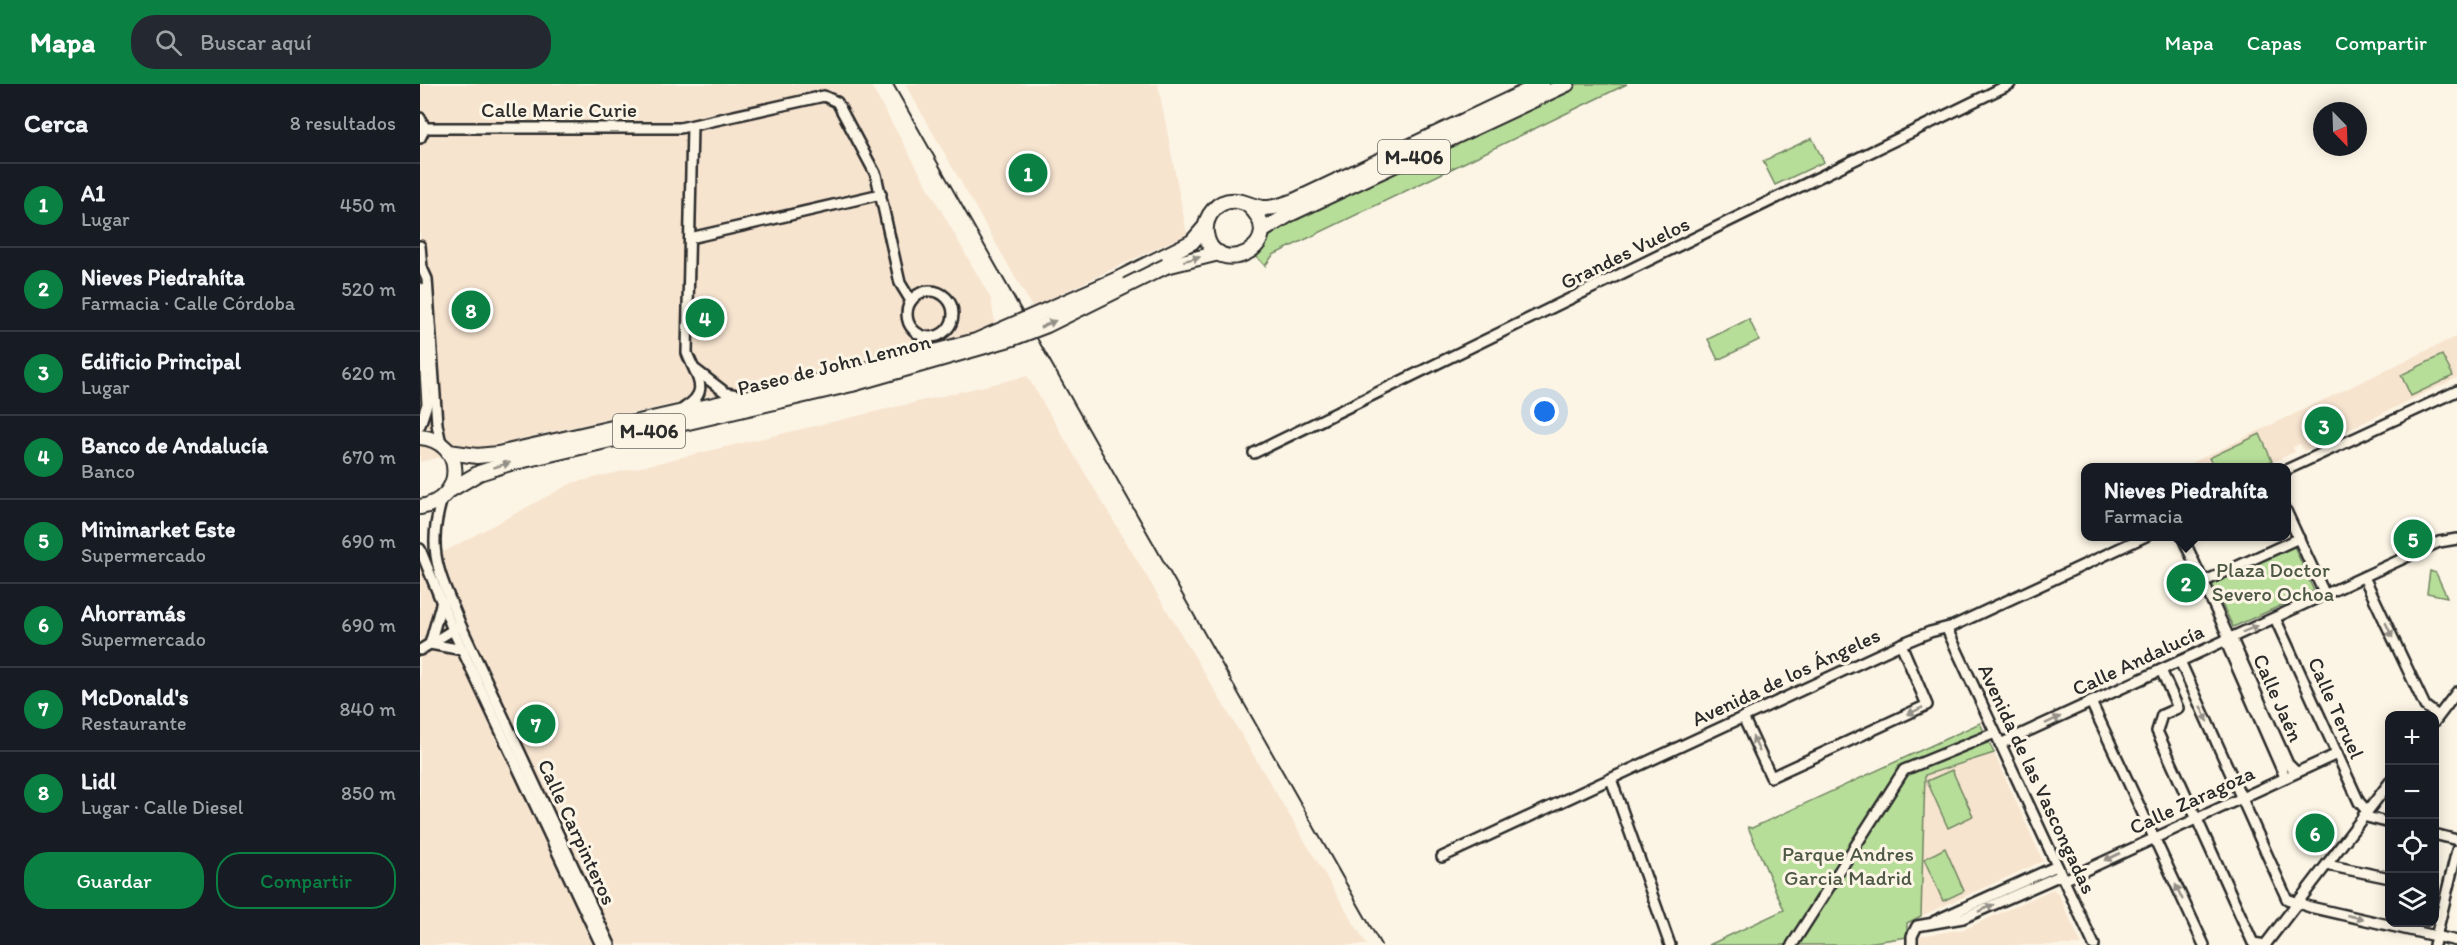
<!DOCTYPE html>
<html lang="es">
<meta charset="utf-8">
<style>
body{margin:0;font-family:Itim,sans-serif;background:#242831;color:#f1f3f6}
.controls{position:absolute;right:18px;bottom:18px;display:grid;overflow:hidden;border-radius:12px;box-shadow:0 3px 15px #0003}
.controls button{width:54px;height:54px;display:grid;place-items:center;padding:0;border:0;border-bottom:2px solid #363941;background:#171b24;color:#f1f3f6;font:30px sans-serif}
.compass{position:absolute;left:1893px;top:18px;width:54px;height:54px;border-radius:50%;background:#171b24;box-shadow:0 3px 15px #0003;rotate:157deg}
.you{position:absolute;left:1125px;top:328px;width:21px;height:21px;margin:-15px;border:4px solid #fff;border-radius:50%;background:#1a73e8;box-shadow:0 0 0 9px #1a73e833}
.badge{display:grid;place-items:center;width:39px;height:39px;border-radius:50%;background:#0b8043;color:#fff;font-size:20px;font-weight:700}
.pin{position:absolute;translate:-50% -50%;border:3px solid #fff;box-shadow:0 2px 6px #0006}
.popup{position:absolute;left:1661px;top:379px;width:210px;height:78px;box-sizing:border-box;display:grid;place-content:center;border-radius:12px;background:#171b24;filter:drop-shadow(0 2px 4px #0005);font-size:20px;white-space:nowrap;color:#9ea1a6}
.popup b{font-size:22px;color:#f1f3f6}
.popup::after{content:'';position:absolute;left:50%;top:100%;margin-left:-12px;border:12px solid transparent;border-top-color:#171b24}
.list{margin:0;padding:0;list-style:none}
h2{display:flex;justify-content:space-between;align-items:center;height:78px;margin:0;padding:0 24px;font-size:26px}
h2 small{font-size:20px;font-weight:400;color:#9ea1a6}
.list li{display:grid;grid-template-columns:39px 1fr auto;gap:18px;align-items:center;box-sizing:border-box;height:84px;padding:0 24px;border-top:2px solid #363941}
.list b{display:block;font-size:22px;white-space:nowrap}
.list p{margin:0;font-size:20px;white-space:nowrap;color:#9ea1a6}
.list em{font-size:20px;font-style:normal;color:#9ea1a6}
.actions{display:flex;gap:12px;padding:18px 24px}
.actions a{flex:1;padding:14px 0;border:2px solid #0b8043;border-radius:24px;text-align:center;font-size:21px;color:#0b8043}
.actions .main{background:#0b8043;color:#fff}
.icon{flex:none;width:33px;height:33px;fill:none;stroke:currentColor;stroke-width:2;stroke-linecap:round;stroke-linejoin:round}
.map{position:relative;flex:none;width:2037px;height:861px;overflow:hidden}
header{display:flex;align-items:center;gap:36px;box-sizing:border-box;height:84px;padding:0 30px;background:#0b8043;color:#fff}
header strong{font-size:28px}
nav{display:flex;gap:33px;margin-inline-start:auto;font-size:21px}
.search{width:420px;height:54px;background:#242831;display:flex;align-items:center;gap:15px;box-sizing:border-box;padding:0 21px;border-radius:24px;color:#9ea1a6;font-size:22px}
main{display:flex}
aside{flex:1;background:#171b24}
.map>svg:first-child{display:block}
.built{fill:#f7e4cf}
.green{fill:#b7de99;stroke:#718462;stroke-width:1.5}
.lines{fill:none;stroke-linecap:round;stroke-linejoin:round}
.minor-casing{stroke:#2b2b2b;stroke-width:14}
.highway-casing{stroke:#2b2b2b;stroke-width:18}
.minor{stroke:#fcf5e5;stroke-width:9}
.highway{stroke:#fcf5e5;stroke-width:14}
.rail{stroke:#2b2b2b;stroke-width:2}
.highway-bridge-casing{stroke:#2b2b2b;stroke-width:18;stroke-linecap:butt}
.highway-bridge{stroke:#fcf5e5;stroke-width:14}
.oneway{fill:#949088}
.labels{text-anchor:middle;stroke-width:6;stroke-linejoin:round;paint-order:stroke}
.shield{fill:#fcf5e5;stroke:#6a6863;stroke-width:1.5}
.shield-label{font-size:20px;font-weight:bold;fill:#2b2b2b}
.street-label{font-size:21px;fill:#2b2b2b;stroke:#fcf5e5}
.park-label{font-size:21px;fill:#4e5846;stroke:#fcf5e5}
</style>
<header>
<strong>Mapa</strong>
<div class="search"><svg class="icon" aria-label="search" viewBox="0 0 24 24"><circle cx="10" cy="10" r="6"/><path d="M15 15l6 6"/></svg>Buscar aquí</div>
<nav><a>Mapa</a><a>Capas</a><a>Compartir</a></nav>
</header>
<main>
<aside>
<h2>Cerca<small>8 resultados</small></h2>
<ul class="list">
<li><span class="badge">1</span><div><b>A1</b><p>Lugar</p></div><em>450 m</em></li>
<li><span class="badge">2</span><div><b>Nieves Piedrahíta</b><p>Farmacia · Calle Córdoba</p></div><em>520 m</em></li>
<li><span class="badge">3</span><div><b>Edificio Principal</b><p>Lugar</p></div><em>620 m</em></li>
<li><span class="badge">4</span><div><b>Banco de Andalucía</b><p>Banco</p></div><em>670 m</em></li>
<li><span class="badge">5</span><div><b>Minimarket Este</b><p>Supermercado</p></div><em>690 m</em></li>
<li><span class="badge">6</span><div><b>Ahorramás</b><p>Supermercado</p></div><em>690 m</em></li>
<li><span class="badge">7</span><div><b>McDonald's</b><p>Restaurante</p></div><em>840 m</em></li>
<li><span class="badge">8</span><div><b>Lidl</b><p>Lugar · Calle Diesel</p></div><em>850 m</em></li>
</ul>
<div class="actions"><a class="main">Guardar</a><a>Compartir</a></div>
</aside>
<div class="map">
<svg width="2037" height="861" viewBox="0 0 2037 861">
<rect width="100%" height="100%" fill="#fcf5e5"/>
<filter id="ink" filterUnits="userSpaceOnUse"><feTurbulence type="fractalNoise" baseFrequency=".0167" numOctaves="2"/><feDisplacementMap in="SourceGraphic" scale="12" xChannelSelector="R" yChannelSelector="G"/><feConvolveMatrix kernelMatrix="1 2 1 2 8 2 1 2 1" color-interpolation-filters="sRGB"/></filter>
<g filter="url(#ink)">
<g class="built">
<polygon points="0,0 450,0 571,215 575,240 546,253 0,378"/>
<polygon points="485,0 738,0 767,150 612,223"/>
<polygon points="2037,252 2037,294 1884,367 1880,360 1873,363 1875,368 1842,383 1761,384"/>
<polygon points="607,292 947,861 0,861 0,473 18,471 152,399"/>
<polygon points="1574,669 1623,777 1501,832 1505,691"/>
<polygon points="1633,805 1639,811 1662,861 1499,861 1499,852 1545,845"/>
</g>
<g class="green">
<polygon points="1158,0 1207,0 853,171 845,182 837,173 849,153 870,136"/>
<polygon points="1392,54 1404,78 1355,101 1343,77"/>
<polygon points="1329,235 1339,256 1298,276 1288,255"/>
<polygon points="2022,271 2033,292 1991,312 1981,291"/>
<polygon points="1840,350 1852,377 1838,383 1794,383 1789,374"/>
<polygon points="1873,460 1894,507 1813,543 1792,499"/>
<polygon points="2010,487 2016,489 2027,513 2007,509"/>
<polygon points="1560,639 1574,669 1505,691 1501,832 1487,839 1487,853 1434,861 1289,861 1364,826 1328,743 1332,744"/>
<polygon points="1532,686 1553,732 1528,744 1507,697"/>
<polygon points="1525,764 1544,807 1523,817 1504,775"/>
</g>
<g class="lines">
<g class="minor-casing">
<g id="minor">
<polyline points="0,34 5,44 0,54"/>
<polyline points="5,44 260,44 404,12 417,18 456,91 480,199 491,217"/>
<polyline points="270,154 461,110"/>
<polyline points="0,162 2,184 7,195 17,340 21,360"/>
<polyline points="0,204 7,320 0,341"/>
<circle cx="510" cy="230" r="23"/>
<polyline points="276,286 306,309 323,312"/>
<path d="M264 324C292 307 276 293 267 269L272 42"/>
<polyline points="834,369 1590,0"/>
<polyline points="1866,386 2037,307"/>
<path d="M22 415C5 469 21 492 41 542L190 861"/>
<polyline points="1866,427 1905,511"/>
<polyline points="1762,452 1809,554"/>
<polyline points="0,465 33,546 181,861"/>
<polyline points="1944,493 2005,622 2018,632"/>
<polyline points="1783,498 1879,454"/>
<polyline points="22,517 10,560 43,566"/>
<polyline points="1855,534 1939,718 1947,727"/>
<polyline points="1527,545 1674,861"/>
<polyline points="1811,553 1868,680 1876,688"/>
<polyline points="1805,556 1865,693"/>
<polyline points="0,566 36,544"/>
<polyline points="1760,577 1867,815 1890,823 2037,857"/>
<polyline points="1741,586 1758,624 1742,631 1737,647 1833,859 1846,861"/>
<polyline points="1671,618 1784,861"/>
<polyline points="1323,633 1351,693 1507,621 1481,560"/>
<polyline points="2015,637 2037,608"/>
<polyline points="1580,660 2019,458 2037,455"/>
<polyline points="1191,695 1250,861"/>
<polyline points="1943,732 1970,739"/>
<polyline points="2014,750 2037,756"/>
<polyline points="1022,773 1481,560 1510,548 1533,542 1726,452"/>
<polyline points="1907,781 1970,794"/>
<polyline points="1644,796 1917,670"/>
<polyline points="1515,837 1637,782"/>
<polyline points="1372,861 1484,686 1575,649"/>
<polyline points="1492,861 1492,852 1497,842 1543,834 1641,791"/>
<polyline points="1845,861 1970,698"/>
<polyline points="2014,861 2037,766"/>
</g>
</g>
<g class="highway-casing">
<g id="highway">
<path d="M827 120C875 162 792 198 786 149 784 132 798 115 816 117 825 118 834 123 843 124 853 125 864 120 874 117L1122 0"/>
<polyline points="842,147 870,130 1147,0"/>
<polyline points="746,182 799,169"/>
<polyline points="696,196 772,158 785,143"/>
<path d="M0 353C46 357 46 416 0 423"/>
<polyline points="29,368 57,372 78,370 430,290"/>
<polyline points="30,406 59,389 87,380 432,300"/>
</g>
</g>
<use href="#minor" class="minor"/>
<use href="#highway" class="highway"/>
<polyline class="rail" points="473,0 961,861"/>
<g class="highway-bridge-casing">
<g id="highway-bridge">
<polyline points="430,290 556,257 696,196"/>
<polyline points="432,300 593,254 627,241 746,182"/>
</g>
</g>
<use href="#highway-bridge" class="highway-bridge"/>
</g>
<defs><path id="oneway-solid" d="M-6-.8H1V-3.2L6.5 0L1 3.2V.8H-6Z" transform="scale(1.5)"/></defs>
<g class="oneway">
<use href="#oneway-solid" transform="translate(772 175) rotate(-14)"/>
<use href="#oneway-solid" transform="translate(628 240) rotate(-24)"/>
<use href="#oneway-solid" transform="translate(82 381) rotate(-17)"/>
<use href="#oneway-solid" transform="translate(1830 545) rotate(-23)"/>
<use href="#oneway-solid" transform="translate(1969 546) rotate(65)"/>
<use href="#oneway-solid" transform="translate(1495 627) rotate(155)"/>
<use href="#oneway-solid" transform="translate(1784 630) rotate(66)"/>
<use href="#oneway-solid" transform="translate(1633 636) rotate(-25)"/>
<use href="#oneway-solid" transform="translate(1336 660) rotate(-115)"/>
<use href="#oneway-solid" transform="translate(1692 773) rotate(155)"/>
<use href="#oneway-solid" transform="translate(1759 808) rotate(-115)"/>
<use href="#oneway-solid" transform="translate(1566 824) rotate(-25)"/>
<use href="#oneway-solid" transform="translate(1935 833) rotate(13)"/>
</g>
</g>
<g class="labels">
<g class="shield">
<rect x="958" y="56" width="72" height="34" rx="4.5"/>
<rect x="193" y="330" width="72" height="34" rx="4.5"/>
</g>
<g class="shield-label">
<text x="994" y="80">M-406</text>
<text x="229" y="354">M-406</text>
</g>
<g class="street-label">
<text x="139" y="33">Calle Marie Curie</text>
<text transform="translate(1205 169) rotate(-26)" y="7">Grandes Vuelos</text>
<text transform="translate(414 281) rotate(-14)" y="7">Paseo de John Lennon</text>
<text transform="translate(1718 576) rotate(-25)" y="7">Calle Andalucía</text>
<text transform="translate(1366 593) rotate(-25)" y="7">Avenida de los Ángeles</text>
<text transform="translate(1858 614) rotate(66)" y="7">Calle Jaén</text>
<text transform="translate(1916 624) rotate(66)" y="7">Calle Teruel</text>
<text transform="translate(1617 695) rotate(65)" y="7">Avenida de las Vascongadas</text>
<text transform="translate(1772 716) rotate(-25)" y="7">Calle Zaragoza</text>
<text transform="translate(157 748) rotate(65)" y="7">Calle Carpinteros</text>
</g>
<g class="park-label">
<text x="1853" y="493">Plaza Doctor<tspan x="1853" dy="24">Severo Ochoa</tspan></text>
<text x="1428" y="777">Parque Andres<tspan x="1428" dy="24">Garcia Madrid</tspan></text>
</g>
</g>
</svg>
<div class="controls">
<button>+</button>
<button>−</button>
<button><svg class="icon" aria-label="locate" viewBox="0 0 24 24"><circle cx="12" cy="12" r="6"/><path d="M12 2v4M12 18v4M2 12h4M18 12h4"/></svg></button>
<button><svg class="icon" aria-label="layers" viewBox="0 0 24 24"><path d="M12 4l9 5-9 5-9-5zM3 14l9 5 9-5"/></svg></button>
</div>
<svg class="compass" viewBox="-18 -18 36 36"><path d="M0-13l5 13h-10z" fill="#e53935"/><path d="M0 13l5-13h-10z" fill="#9ea1a6"/></svg>
<div class="you"></div>
<div class="pin badge" style="left:608px;top:89px">1</div>
<div class="pin badge" style="left:1766px;top:499px">2</div>
<div class="popup"><b>Nieves Piedrahíta</b>Farmacia</div>
<div class="pin badge" style="left:1904px;top:342px">3</div>
<div class="pin badge" style="left:285px;top:234px">4</div>
<div class="pin badge" style="left:1993px;top:455px">5</div>
<div class="pin badge" style="left:1895px;top:749px">6</div>
<div class="pin badge" style="left:116px;top:640px">7</div>
<div class="pin badge" style="left:51px;top:226px">8</div>
</div>
</main>
